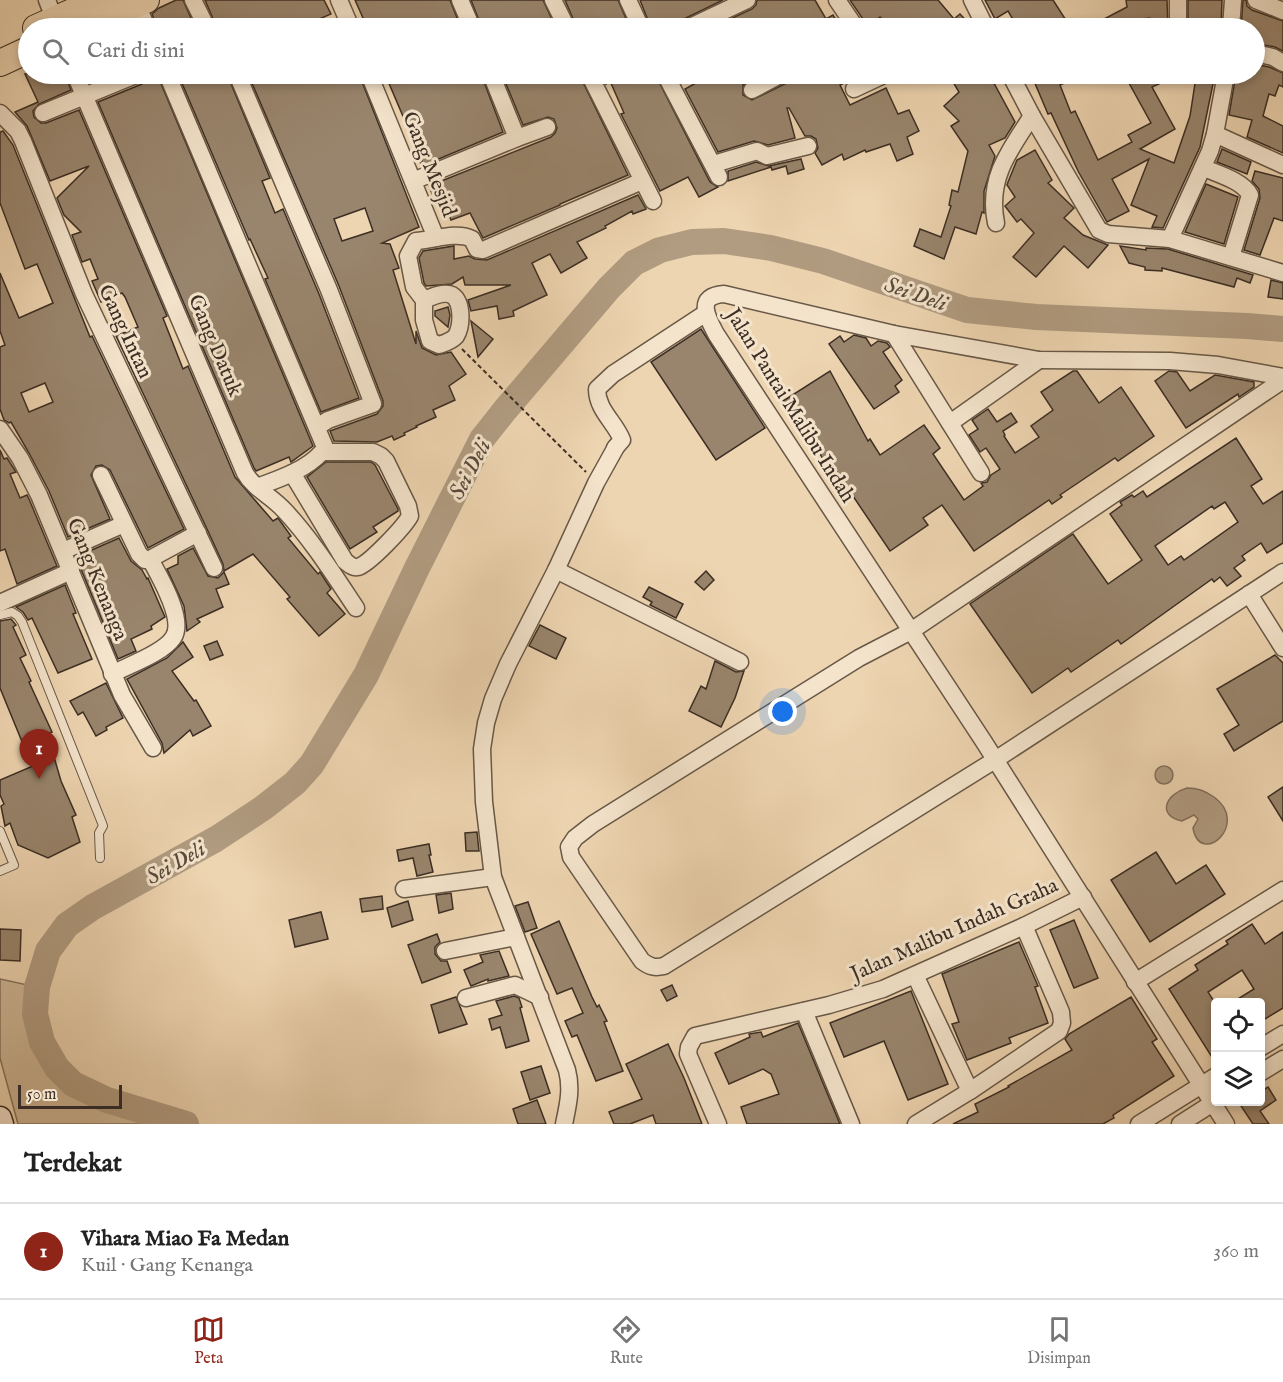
<!DOCTYPE html>
<html lang="id">
<meta charset="utf-8">
<style>
body{margin:0;font-family:"IM FELL English",serif;background:#f6f6f6;color:#222}
.controls{position:absolute;right:18px;bottom:18px;display:grid;overflow:hidden;border-radius:6px;box-shadow:0 3px 9px #0003}
.controls button{width:54px;height:54px;display:grid;place-items:center;padding:0;border:0;border-bottom:2px solid #e0e0e0;background:#fff;color:#222;font:30px sans-serif}
.scale{position:absolute;left:18px;bottom:15px;width:104px;box-sizing:border-box;padding-left:6px;border:3px solid #3c2e24;border-top:0;font-size:16px;line-height:21px;white-space:nowrap;color:#3c2e24;-webkit-text-stroke:4px #f4e4cc;paint-order:stroke}
.you{position:absolute;left:783px;top:712px;width:21px;height:21px;margin:-15px;border:4px solid #fff;border-radius:50%;background:#1a73e8;box-shadow:0 0 0 9px #1a73e833}
.badge{display:grid;place-items:center;width:39px;height:39px;border-radius:50%;background:#8f2418;color:#fff;font-size:20px;font-weight:700}
.pin{position:absolute;translate:-50% -50px;filter:drop-shadow(0 2px 3px #0008)}
.pin::after{content:'';position:absolute;top:32px;width:21px;height:18px;background:inherit;clip-path:polygon(0 0,100% 0,50% 100%)}
.list{margin:0;padding:0;list-style:none}
h2{display:flex;justify-content:space-between;align-items:center;height:78px;margin:0;padding:0 24px;font-size:26px}
h2 small{font-size:20px;font-weight:400;color:#767676}
.list li{display:grid;grid-template-columns:39px 1fr auto;gap:18px;align-items:center;box-sizing:border-box;height:96px;padding:0 24px;border-top:2px solid #e0e0e0}
.list b{display:block;font-size:22px;white-space:nowrap}
.list p{margin:0;font-size:20px;white-space:nowrap;color:#767676}
.list em{font-size:20px;font-style:normal;color:#767676}
.icon{flex:none;width:33px;height:33px;fill:none;stroke:currentColor;stroke-width:2;stroke-linecap:round;stroke-linejoin:round}
.map{position:relative;flex:none;width:1283px;height:1124px;overflow:hidden}
.search{position:absolute;background:#fff;box-shadow:0 3px 9px #0003;left:18px;right:18px;top:18px;height:66px;display:flex;align-items:center;gap:15px;box-sizing:border-box;padding:0 21px;border-radius:33px;color:#767676;font-size:22px}
.sheet{height:174px;background:#fff}
nav{display:flex;justify-content:space-around;align-items:center;box-sizing:border-box;height:84px;border-top:2px solid #e0e0e0;background:#fff;font-size:16px;color:#767676}
nav a{display:grid;justify-items:center;gap:3px}
nav .on{color:#8f2418}
.map>svg:first-child{display:block}
.green{fill:#d0b999;stroke:#86745e;stroke-width:1.5}
.water{fill:#b19c81;stroke:#82705c;stroke-width:1.5}
.lines{fill:none;stroke-linecap:round;stroke-linejoin:round}
.river{stroke:#b19c81;stroke-width:26}
.building{fill:#99856d;stroke:#3c2e24;stroke-width:1.5;fill-rule:evenodd}
.lane-casing{stroke:#685847;stroke-width:10}
.street-casing{stroke:#685847;stroke-width:19}
.secondary-casing{stroke:#3c2e24;stroke-width:25}
.primary-casing{stroke:#3c2e24;stroke-width:28}
.path{stroke:#3c2e24;stroke-width:2;stroke-dasharray:4.5 3;stroke-linecap:butt}
.lane{stroke:#f4e4cc;stroke-width:8}
.street{stroke:#f4e4cc;stroke-width:16}
.secondary{stroke:#f4e4cc;stroke-width:22}
.primary{stroke:#eed5b1;stroke-width:26}
.labels{text-anchor:middle;stroke-width:6;stroke-linejoin:round;paint-order:stroke}
.street-label{font-size:21px;fill:#3c2e24;stroke:#f4e4cc}
.water-label{font-size:22px;font-style:italic;fill:#594a3b;stroke:#f4e4cc}
</style>
<div class="map">
<svg width="1283" height="1124" viewBox="0 0 1283 1124">
<rect width="100%" height="100%" fill="#eed5b1"/>
<filter id="stains"><feTurbulence type="fractalNoise" baseFrequency=".00333" numOctaves="4"/><feColorMatrix values="0 0 0 0 .2 0 0 0 0 .09 0 0 0 0 .02 0 0 0 .5 -.17"/></filter>
<radialGradient id="worn" r=".72"><stop offset=".6" stop-color="#630" stop-opacity="0"/><stop offset="1" stop-color="#630" stop-opacity=".3"/></radialGradient>
<polygon class="green" points="0,979 37,987 35,1014 42,1042 73,1084 186,1124 18,1124 0,1058"/>
<g class="water">
<circle cx="1164" cy="775" r="9"/>
<path d="M1187 788C1198 788 1205 791 1214 797 1251 824 1200 868 1193 828L1198 819 1194 815 1182 821C1156 815 1166 794 1187 788Z"/>
</g>
<g class="lines">
<polyline class="river" points="186,1124 107,1100 73,1084 57,1068 42,1042 35,1014 37,987 48,951 67,925 93,907 216,839 263,808 295,783 312,764 366,675 417,568 482,439 505,410 609,288 634,263 660,250 692,242 724,241 771,248 823,261 967,310 1036,317 1247,326 1283,329"/>
</g>
<g class="building">
<polygon points="176,0 183,0 195,27 191,28 157,28 152,14 159,8"/>
<polygon points="205,0 324,0 331,14 299,28 217,28"/>
<polygon points="355,0 450,0 461,28 364,28 360,20 363,18"/>
<polygon points="471,0 543,0 556,28 482,28"/>
<polygon points="565,0 618,0 630,28 577,28"/>
<polygon points="640,0 723,0 684,19 679,23 678,28 651,28"/>
<polygon points="757,0 815,0 826,19 833,15 841,28 812,28 817,25 814,22 803,28 711,28 752,9 756,5"/>
<polygon points="850,0 938,0 954,19 960,14 973,28 892,28 880,17 866,28 865,22"/>
<polygon points="985,0 1053,0 1071,28 1018,28 1008,11 995,19"/>
<polygon points="1126,0 1167,0 1168,28 1152,28 1150,18 1116,22 1120,28 1087,28 1127,7"/>
<polygon points="1188,0 1222,0 1221,28 1188,28"/>
<polygon points="1243,0 1246,0 1247,6 1252,10 1283,21 1283,51 1275,47 1254,43 1254,28 1241,28"/>
<polygon points="1254,64 1269,67 1283,73 1283,87 1279,85 1275,96 1269,94 1263,116 1283,126 1283,153 1247,137 1252,120 1229,115 1236,74 1254,74"/>
<polygon points="25,74 65,74 71,90 39,104 33,111 34,117 41,123 46,123 79,110 167,316 163,318 183,369 188,366 235,477 273,521 278,518 291,536 288,538 318,574 320,572 331,589 327,593 345,614 319,636 287,599 290,597 253,554 224,571 223,564 207,529 116,336 138,327 125,297 122,293 101,302 92,281 98,279 90,259 82,262 72,235 81,232 64,215 57,198 89,166 50,181 27,126 15,112 38,102"/>
<polygon points="148,74 157,74 313,446 291,462 289,457 256,471 254,468 98,102 142,84 147,80"/>
<polygon points="178,74 227,74 270,178 262,181 275,213 283,209 319,294 359,398 321,412 265,279 268,278 250,239 249,240"/>
<path d="M248 74H314L317 82 334 74H359L419 227 382 243 390 244 399 268 393 270 416 344V331L422 348 436 355 451 352 466 374 449 386 455 400 433 410 436 417 416 426 417 427 404 433 405 435 394 440 392 436 377 442 334 441 330 431 377 414 383 406V401L339 286ZM365 208 373 231 342 241 334 219Z"/>
<polygon points="385,74 481,74 503,132 422,166 420,162 422,161"/>
<polygon points="502,74 579,74 628,175 560,204 560,205 483,238 470,213 451,220 442,198 435,201 429,186 551,137 555,133 557,128 554,119 548,117 523,125"/>
<polygon points="601,74 655,74 710,182 718,187 699,197 688,177 660,191 621,114 624,113 610,81 606,84"/>
<polygon points="712,74 761,74 743,85 743,95 752,100 787,83 791,79 792,74 862,74 840,85 850,105 886,88 898,114 909,110 919,131 907,137 913,154 897,161 890,144 866,152 865,150 844,160 842,154 822,165 815,153 818,148 816,139 811,136 805,136 789,108 787,108 795,138 768,145 754,141 718,152 685,89"/>
<polygon points="953,74 989,74 1015,122 1005,138 989,145 995,156 984,191 984,213 982,212 976,234 955,227 944,259 914,246 920,229 941,237 951,206 949,205 952,190 958,192 968,151 951,126 959,121 944,106 959,92 953,82 958,79"/>
<polygon points="1031,74 1084,74 1060,85 1071,113 1075,111 1098,160 1132,142 1128,135 1151,123 1124,74 1180,74 1152,87 1175,129 1140,149 1174,163 1190,116 1196,77 1202,78 1203,74 1215,74 1200,147 1163,228 1152,227 1157,216 1131,205 1149,159 1112,179 1129,211 1107,222 1078,171 1051,113 1048,114"/>
<path d="M3 131 13 145 90 337 92 336 184 529 148 548 110 470 102 465 96 466 91 475 110 519 68 537 49 491 29 453 11 422 9 423 4 420 0 409V347L5 345 0 331V273L19 318 53 303 37 264 25 269 0 203V132ZM45 383 53 402 29 412 21 393Z"/>
<polygon points="1222,149 1251,162 1247,174 1217,162"/>
<polygon points="1035,150 1052,180 1048,183 1074,208 1064,218 1083,235 1108,245 1088,268 1064,246 1036,277 1013,257 1034,233 1021,219 1017,222 1005,206 1015,197 1007,185 1008,182 1017,160"/>
<polygon points="801,159 804,169 788,174 786,166 772,170 771,167 728,181 728,171 756,162 769,166"/>
<polygon points="1255,171 1283,178 1283,221 1274,218 1260,255 1244,250 1260,198 1259,189 1252,181"/>
<polygon points="1206,184 1238,197 1224,244 1185,232"/>
<polygon points="638,195 646,209 633,214 632,211 605,226 606,228 577,242 587,258 561,273 550,254 532,263 547,295 513,311 514,316 499,319 497,306 471,311 468,300 511,285 465,285 463,277 452,284 426,286 424,283 419,258 423,251 454,246 454,259 469,256 475,259 487,260"/>
<polygon points="1120,246 1146,250 1146,248 1168,249 1253,275 1250,283 1237,278 1234,287 1162,268 1162,271 1145,270 1145,267 1129,263"/>
<polygon points="1271,280 1283,283 1283,299 1268,297"/>
<polygon points="448,307 450,315 448,327 435,316 435,311"/>
<polygon points="471,321 493,339 478,357"/>
<polygon points="701,329 765,428 716,460 651,362"/>
<polygon points="854,335 866,338 871,346 878,341 887,343 890,347 883,352 902,380 895,386 899,392 874,409 829,344 840,336 844,342"/>
<polygon points="830,371 868,441 870,439 880,455 924,425 940,448 933,454 964,500 983,486 981,483 987,482 991,475 1000,469 986,448 980,452 969,435 978,429 972,420 988,409 997,422 1011,413 1017,422 1003,431 1005,435 1004,436 1015,453 1039,437 1031,426 1053,410 1041,392 1073,371 1077,371 1099,403 1121,387 1154,436 1118,461 1115,458 1060,495 1062,497 1052,504 1049,500 974,551 942,505 923,518 928,525 890,551 828,459 824,461 802,421 797,424 783,401"/>
<polygon points="1169,371 1177,372 1190,391 1215,375 1254,382 1254,387 1239,397 1238,394 1186,428 1155,381"/>
<path d="M1236 438 1262 479 1251 486 1263 504 1283 491V543L1267 553 1261 543 1242 556 1245 560 1234 568 1241 576 1227 586 1220 577 1214 582 1212 579 1121 644 1118 640 1071 672 1068 668 1032 693 970 604 1073 534 1108 584 1142 560 1110 514 1122 505 1120 502 1132 495 1134 497 1143 491 1147 497ZM1225 502 1238 522 1184 560 1181 556 1168 565 1155 546 1212 506 1214 509Z"/>
<polygon points="0,450 4,459 7,458 16,472 10,474 20,498 27,495 29,499 57,566 17,584 5,549 0,551"/>
<polygon points="326,462 371,462 375,465 398,509 398,511 373,527 377,532 350,549 307,477"/>
<polygon points="119,538 131,561 142,570 147,579 148,578 165,617 151,626 152,629 131,639 136,651 118,659 76,557"/>
<polygon points="193,548 208,576 218,578 224,572 229,584 216,589 223,607 197,619 200,622 187,631 184,606 167,569 178,564 178,556"/>
<polygon points="706,571 714,580 704,590 695,582"/>
<polygon points="65,585 76,613 73,614 92,659 58,673 32,618 28,620 23,612 16,607"/>
<polygon points="649,587 683,604 676,618 650,605 652,602 643,597"/>
<polygon points="11,619 16,625 13,627 26,655 20,658 31,681 29,682 52,732 23,744 0,688 0,621"/>
<polygon points="540,625 566,638 556,659 529,646"/>
<polygon points="217,641 223,655 210,660 204,646"/>
<polygon points="183,642 193,657 172,671 194,701 196,700 211,726 193,736 190,730 164,753 162,743 127,679 167,658"/>
<polygon points="1275,655 1283,663 1283,721 1234,751 1224,734 1239,725 1217,689"/>
<polygon points="715,661 736,672 744,671 735,698 721,727 689,711 701,686 706,689"/>
<polygon points="106,683 123,718 106,727 107,730 96,736 83,712 78,715 70,701"/>
<polygon points="54,757 61,781 76,815 72,817 80,842 48,858 18,845 10,823 5,826 1,806 4,804 0,795 0,780"/>
<polygon points="1283,787 1283,821 1268,797"/>
<polygon points="477,832 479,851 466,851 465,833"/>
<polygon points="429,844 431,855 429,855 433,872 417,876 413,858 399,861 397,850"/>
<polygon points="1156,852 1176,884 1206,865 1225,894 1150,942 1111,880"/>
<polygon points="451,893 453,909 439,913 436,895"/>
<polygon points="382,896 383,909 362,912 360,899"/>
<polygon points="408,901 413,920 392,927 387,908"/>
<polygon points="528,902 537,928 525,932 515,906"/>
<polygon points="321,912 328,939 295,947 289,920"/>
<polygon points="1074,920 1098,978 1074,988 1050,930"/>
<polygon points="559,921 592,997 597,1007 599,1005 607,1021 604,1022 623,1071 596,1081 577,1035 572,1037 565,1021 583,1013 572,988 557,994 531,934"/>
<polygon points="1252,924 1265,944 1283,932 1283,1008 1260,1022 1260,1002 1233,1002 1254,989 1242,970 1208,992 1215,1003 1215,1062 1169,989 1198,970 1195,965 1228,944 1226,941"/>
<polygon points="0,929 21,930 20,961 0,960"/>
<polygon points="437,934 440,942 435,947 435,954 441,961 447,961 451,972 422,983 408,945"/>
<polygon points="1019,942 1038,986 1035,987 1048,1023 1009,1038 1011,1043 967,1060 952,1024 959,1022 942,974"/>
<polygon points="499,951 509,976 488,981 488,979 471,986 464,970 483,962 480,955"/>
<polygon points="672,985 677,996 667,1001 661,990"/>
<polygon points="911,991 948,1084 908,1100 884,1041 844,1057 830,1023"/>
<polygon points="514,996 519,998 522,1007 520,1008 529,1041 506,1048 500,1027 492,1030 489,1019 502,1015 496,1001"/>
<polygon points="456,997 467,1024 439,1033 431,1005"/>
<polygon points="1131,997 1157,1039 1152,1042 1174,1076 1113,1115 1114,1118 1103,1124 953,1124 978,1112 975,1104 1009,1087 1008,1086 1072,1050 1065,1039 1069,1034"/>
<polygon points="798,1023 840,1124 747,1124 741,1107 779,1094 771,1074 763,1069 729,1084 715,1053 750,1037 749,1034 761,1032 763,1037"/>
<polygon points="668,1044 684,1078 702,1124 656,1124 653,1115 630,1124 614,1124 609,1112 642,1099 626,1064"/>
<polygon points="541,1066 550,1093 530,1100 521,1072"/>
<polygon points="1268,1087 1276,1100 1260,1111 1269,1124 1253,1124 1241,1106 1247,1101 1260,1101 1260,1092"/>
<polygon points="537,1100 546,1124 518,1124 513,1109"/>
</g>
<g class="lines">
<g class="lane-casing">
<g id="lane">
<polyline points="0,615 12,612 18,616 22,622 102,823 103,826 99,833 100,858"/>
<polyline points="0,831 14,865 0,871"/>
</g>
</g>
<g class="street-casing">
<g id="street">
<polyline points="47,0 55,21"/>
<polyline points="193,0 207,28"/>
<polyline points="339,0 351,28"/>
<polyline points="460,0 472,28"/>
<polyline points="553,0 567,28"/>
<polyline points="628,0 641,28"/>
<polyline points="837,0 856,28"/>
<polyline points="972,0 986,28"/>
<polyline points="1256,0 1283,11"/>
<polyline points="137,4 147,28"/>
<polyline points="688,28 747,0"/>
<polyline points="1178,28 1178,0"/>
<polyline points="1231,28 1233,0"/>
<polyline points="1254,53 1273,57 1283,63"/>
<path d="M75 74 245 473C254 489 273 497 285 511 312 540 334 575 356 608"/>
<polyline points="167,74 327,452"/>
<polyline points="237,74 329,290 373,404 328,420 317,427"/>
<polyline points="369,74 436,238"/>
<polyline points="589,74 653,201"/>
<polyline points="665,74 719,177"/>
<polyline points="1010,74 1032,116 1099,230 1108,234 1170,239 1283,273"/>
<polyline points="854,89 886,74"/>
<polyline points="752,90 782,74"/>
<polyline points="0,113 18,131 23,141 84,294 214,568"/>
<polyline points="43,113 138,74"/>
<polyline points="1215,134 1283,165"/>
<polyline points="517,138 547,127"/>
<polyline points="714,164 757,151 767,156 808,146"/>
<path d="M1204 168C1218 174 1243 181 1250 195L1231 257"/>
<polyline points="413,181 517,138 491,74"/>
<path d="M996 223C987 179 1009 151 1032 116"/>
<polyline points="1170,239 1210,151 1215,134 1226,74"/>
<path d="M424 300V320L430 341 439 345C445 343 452 341 456 336 462 326 463 302 452 295 444 291 431 297 424 300L414 287 408 256 416 241C433 240 457 231 472 239L477 249 483 250 642 181"/>
<polyline points="894,334 981,473"/>
<path d="M1283 380 911 631 859 658 593 824 575 838 569 847 571 857 642 961C650 967 655 968 664 966L995 760 1283 572"/>
<polyline points="950,423 1039,360"/>
<polyline points="0,429 20,458 39,495 122,695 153,748"/>
<path d="M615 448 622 440C615 422 597 410 597 389L613 374 706 313"/>
<path d="M101 475 139 554 145 560 150 559C159 576 186 620 173 638 163 653 129 665 112 674"/>
<path d="M257 487C279 479 306 470 322 452H373L381 456 386 461 408 506 410 516C404 527 369 564 358 567 353 568 350 565 345 561L292 473"/>
<polyline points="63,551 124,524"/>
<polyline points="150,559 198,533"/>
<polyline points="556,570 740,662"/>
<polyline points="1249,594 1283,648"/>
<polyline points="0,603 71,571"/>
<polyline points="404,889 493,877"/>
<polyline points="445,951 516,937"/>
<polyline points="915,975 970,1091"/>
<polyline points="1135,982 1283,890"/>
<polyline points="466,998 515,985 540,997"/>
<polyline points="804,1011 851,1124"/>
<polyline points="1260,1048 1283,1034"/>
<polyline points="1260,1073 1283,1059"/>
<path d="M564 1124C568 1105 572 1089 567 1070L493 877 484 802 482 749 486 723 493 699 508 664 556 570 596 483 616 447"/>
<polyline points="718,1124 688,1054 689,1047 695,1036 829,1005 883,989 1024,926 1083,897"/>
<polyline points="916,1124 970,1091 1059,1031 1062,1023 1061,1012 1024,926"/>
<polyline points="1139,1124 1216,1076"/>
<polyline points="1180,1124 1216,1101"/>
<path d="M1226 1124 984 742 716 334C707 317 695 296 724 294L894 334 1039 360 1170 361 1218 365 1283 377"/>
</g>
</g>
<g class="secondary-casing">
<polyline id="secondary" points="0,1118 2,1124"/>
</g>
<g class="primary-casing">
<g id="primary">
<polyline points="36,28 99,0"/>
<polyline points="79,28 146,0"/>
<polyline points="0,63 28,50"/>
</g>
</g>
<polyline class="path" points="462,349 586,472"/>
<use href="#lane" class="lane"/>
<use href="#street" class="street"/>
<use href="#secondary" class="secondary"/>
<use href="#primary" class="primary"/>
</g>
<g class="labels">
<g class="street-label">
<text transform="translate(430 164) rotate(68)" y="7">Gang Mesjid</text>
<text transform="translate(126 331) rotate(65)" y="7">Gang Intan</text>
<text transform="translate(216 345) rotate(67)" y="7">Gang Datuk</text>
<text transform="translate(791 405) rotate(58)" y="7">Jalan Pantai Malibu Indah</text>
<text transform="translate(98 579) rotate(68)" y="7">Gang Kenanga</text>
<text transform="translate(954 929) rotate(-24)" y="7">Jalan Malibu Indah Graha</text>
</g>
<g class="water-label">
<text transform="translate(916 293) rotate(19)" y="8">Sei Deli</text>
<text transform="translate(469 469) rotate(-62)" y="8">Sei Deli</text>
<text transform="translate(175 862) rotate(-30)" y="8">Sei Deli</text>
</g>
</g>
<rect width="100%" height="100%" filter="url(#stains)"/>
<rect width="100%" height="100%" fill="url(#worn)"/>
</svg>
<div class="controls">
<button><svg class="icon" aria-label="locate" viewBox="0 0 24 24"><circle cx="12" cy="12" r="6"/><path d="M12 2v4M12 18v4M2 12h4M18 12h4"/></svg></button>
<button><svg class="icon" aria-label="layers" viewBox="0 0 24 24"><path d="M12 4l9 5-9 5-9-5zM3 14l9 5 9-5"/></svg></button>
</div>
<div class="scale">50 m</div>
<div class="you"></div>
<div class="pin badge" style="left:39px;top:779px">1</div>
<div class="search"><svg class="icon" aria-label="search" viewBox="0 0 24 24"><circle cx="10" cy="10" r="6"/><path d="M15 15l6 6"/></svg>Cari di sini</div>
</div>
<section class="sheet">
<h2>Terdekat<small></small></h2>
<ul class="list">
<li><span class="badge">1</span><div><b>Vihara Miao Fa Medan</b><p>Kuil · Gang Kenanga</p></div><em>360 m</em></li>
</ul>
</section>
<nav>
<a class="on"><svg class="icon" aria-label="map" viewBox="0 0 24 24"><path d="M3 6l6-2 6 2 6-2v14l-6 2-6-2-6 2zM9 4v14M15 6v14"/></svg>Peta</a>
<a><svg class="icon" aria-label="directions" viewBox="0 0 24 24"><path d="M12 3l9 9-9 9-9-9zM9 14v-3h6M13 9l2 2-2 2"/></svg>Rute</a>
<a><svg class="icon" aria-label="saved" viewBox="0 0 24 24"><path d="M7 4h10v16l-5-4-5 4z"/></svg>Disimpan</a>
</nav>
